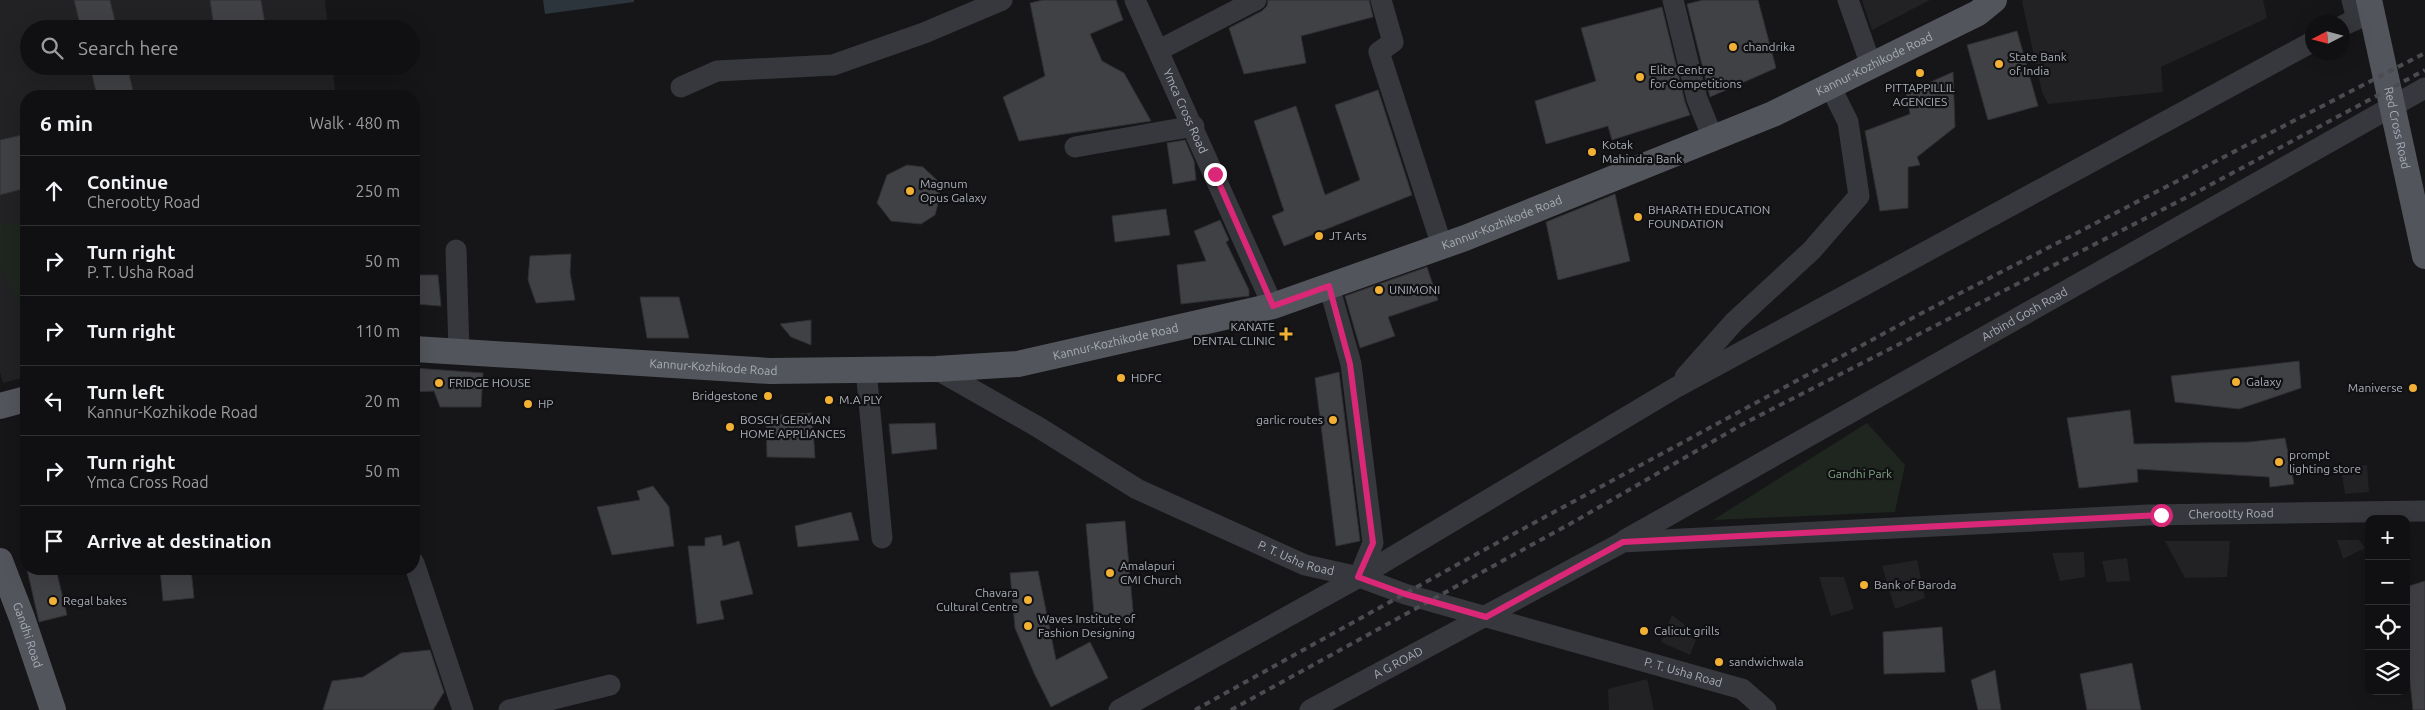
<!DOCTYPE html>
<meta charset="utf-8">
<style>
body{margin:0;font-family:Ubuntu,sans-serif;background:#19191b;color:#f1f3f6}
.controls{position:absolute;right:15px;bottom:15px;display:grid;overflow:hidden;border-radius:10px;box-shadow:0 5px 20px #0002}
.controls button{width:45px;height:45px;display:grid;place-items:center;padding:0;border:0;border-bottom:1px solid #303032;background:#101012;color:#f1f3f6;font:25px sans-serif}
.compass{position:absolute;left:2305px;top:15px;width:45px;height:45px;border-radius:50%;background:#101012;box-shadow:0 5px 20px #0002;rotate:264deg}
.stop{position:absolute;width:15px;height:15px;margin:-11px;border:4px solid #db2777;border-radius:50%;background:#fff}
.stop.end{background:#db2777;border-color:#fff;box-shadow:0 1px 5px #0008}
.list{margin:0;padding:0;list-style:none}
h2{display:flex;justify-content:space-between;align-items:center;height:65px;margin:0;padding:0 20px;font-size:21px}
h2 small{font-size:16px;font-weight:400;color:#9c9d9f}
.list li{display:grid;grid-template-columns:32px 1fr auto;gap:15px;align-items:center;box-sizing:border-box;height:70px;padding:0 20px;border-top:1px solid #303032}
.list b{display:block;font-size:19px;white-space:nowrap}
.list p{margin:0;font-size:16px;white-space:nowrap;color:#9c9d9f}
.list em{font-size:16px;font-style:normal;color:#9c9d9f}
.icon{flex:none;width:28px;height:28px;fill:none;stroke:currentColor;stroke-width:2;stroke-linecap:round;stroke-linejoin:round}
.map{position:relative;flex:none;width:2425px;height:710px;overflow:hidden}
.search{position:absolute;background:#101012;box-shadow:0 5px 20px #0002;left:20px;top:20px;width:400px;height:55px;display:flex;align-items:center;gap:12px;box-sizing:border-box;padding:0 18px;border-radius:28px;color:#9c9d9f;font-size:19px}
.panel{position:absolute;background:#101012;box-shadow:0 5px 20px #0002;left:20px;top:90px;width:400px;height:485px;border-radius:20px}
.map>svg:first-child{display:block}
.built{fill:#222225}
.green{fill:#1e261f}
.water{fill:#2c353c}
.building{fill:#404145;stroke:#303034}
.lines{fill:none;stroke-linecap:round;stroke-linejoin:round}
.minor{stroke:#37383d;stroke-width:21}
.major{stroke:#53555c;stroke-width:26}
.rail{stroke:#4a4c52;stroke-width:4;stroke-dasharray:6 5;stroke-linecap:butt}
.route{stroke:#db2777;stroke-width:6}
.poi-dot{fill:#f2b134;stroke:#111113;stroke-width:2}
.labels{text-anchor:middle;stroke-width:4.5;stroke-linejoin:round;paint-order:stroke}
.poi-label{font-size:12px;fill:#a8adb8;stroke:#111113;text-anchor:start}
.street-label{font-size:12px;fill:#a8adb8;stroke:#111113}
.park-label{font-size:12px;fill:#7fa381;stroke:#111113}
</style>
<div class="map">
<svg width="2425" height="710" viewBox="0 0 2425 710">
<rect width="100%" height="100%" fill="#161618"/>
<g class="built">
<polygon points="0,0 325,0 328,29 29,29 29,66 332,66 336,96 26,96 26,377 3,383 0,372"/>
<polygon points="1862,0 1930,0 1872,30"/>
<polygon points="2023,0 2263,0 2267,18 2161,67 2163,92 2048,104 2042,92 2022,2"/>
<polygon points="2367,465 2369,492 2345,494 2341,468"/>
<polygon points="2337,540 2359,540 2365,548 2343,559"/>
<polygon points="2165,541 2230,541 2227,577 2185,578"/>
<polygon points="2084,552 2085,577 2060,581 2052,553"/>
<polygon points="2127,558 2130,581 2107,582 2102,561"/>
<polygon points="1917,560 1925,598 1895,609 1882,566"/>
<polygon points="1844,577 1854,609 1831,616 1819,577"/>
<polygon points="1672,615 1698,635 1690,655 1661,642"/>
<polygon points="1647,679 1654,710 1609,710 1608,689"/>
</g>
<g class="green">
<polygon points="26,218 26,314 23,312 0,265 0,226"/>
<polygon points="1867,423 1905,465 1895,512 1713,520"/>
</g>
<polygon class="water" points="543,0 634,0 634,2 545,14"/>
<g class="building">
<polygon points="74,0 110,0 117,29 81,29"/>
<polygon points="210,0 261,0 266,29 214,29"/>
<polygon points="1043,0 1116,0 1123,20 1090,34 1102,61 1124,73 1151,121 1019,141 1003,97 1045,76 1030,3"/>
<polygon points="1268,0 1369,0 1373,17 1301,36 1306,63 1244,74 1229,28 1262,11 1267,6"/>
<polygon points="1703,0 1758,0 1776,68 1710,97 1687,4"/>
<polygon points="1662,7 1685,102 1690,115 1612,140 1608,126 1546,144 1535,101 1596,81 1581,28"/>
<polygon points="2017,31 2038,106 1988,120 1967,45"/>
<polygon points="90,66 127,66 133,90 108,96 97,96"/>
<polygon points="1953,72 1955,127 1917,157 1920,165 1908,167 1908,208 1880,211 1865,131 1910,114 1906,93"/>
<polygon points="1378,90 1412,195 1284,246 1272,216 1284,211 1254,121 1296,106 1325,195 1360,180 1335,105"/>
<polygon points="26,134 26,188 0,195 0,140"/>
<polygon points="1185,140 1194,161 1196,180 1173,184 1167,143"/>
<polygon points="907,165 923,167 939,182 939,200 935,215 921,224 891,221 877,203 887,175"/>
<polygon points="1615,194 1630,261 1558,280 1546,222"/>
<polygon points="1166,209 1170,235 1115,242 1112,216"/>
<polygon points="1220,220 1229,240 1226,242 1249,290 1249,296 1181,304 1177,265 1206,261 1194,231"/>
<polygon points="571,254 570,273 575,300 536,303 528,280 530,256"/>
<polygon points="1427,267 1438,300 1388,317 1395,336 1360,348 1345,296"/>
<polygon points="414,275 438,275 441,306 414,304"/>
<polygon points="640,297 679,297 689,338 647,338"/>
<polygon points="811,320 811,345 791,337 780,324"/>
<polygon points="2299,361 2301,388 2239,409 2175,402 2171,376"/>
<polygon points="414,368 483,373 481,407 440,407 434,391 414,392"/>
<polygon points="1339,372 1360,541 1336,546 1315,378"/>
<polygon points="2130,410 2134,444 2249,442 2285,438 2294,484 2270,487 2269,477 2137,469 2138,482 2079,488 2067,418"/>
<polygon points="812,413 815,458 767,457 766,416"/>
<polygon points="935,423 937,449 892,454 889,424"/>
<polygon points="653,486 669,507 674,546 612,555 597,507 640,500 637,491"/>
<polygon points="851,512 859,540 798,547 795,526"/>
<polygon points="1125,521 1134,622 1095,625 1086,524"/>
<polygon points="721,535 723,546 739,541 753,594 720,601 724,619 697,624 688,546 705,546 705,538"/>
<polygon points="27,569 56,569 67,615 39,622"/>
<polygon points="160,569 191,569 194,598 163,601"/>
<polygon points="1038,571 1056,660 1090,642 1108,678 1051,707 1034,673 1015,628 1010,573"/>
<polygon points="2425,581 2425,710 2413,710 2406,645 2406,587"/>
<polygon points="1942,627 1945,672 1884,674 1883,632"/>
<polygon points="430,650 444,692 433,710 323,710 332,681 363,677 401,653"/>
<polygon points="2132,663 2141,710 2087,710 2080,674"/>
<polygon points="1995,670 2001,710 1978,710 1971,680"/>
</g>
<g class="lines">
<g class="minor">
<path id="s1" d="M1135 0 1273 306"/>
<polyline points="1381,0 1393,42 1379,52 1442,246"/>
<polyline points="1673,0 1697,99 1713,138"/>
<polyline points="1848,0 1871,65"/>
<polyline points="2342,26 2357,19 2352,0"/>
<polyline points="1159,50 1256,0"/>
<polyline points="681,87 717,71 833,65 924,33 1002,0"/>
<polyline points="1075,147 1194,126"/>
<polyline points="456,250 459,352"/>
<polyline points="1329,286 1351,364 1373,543 1359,577"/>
<path id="s2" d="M936 369 1038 427 1137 489 1305 565 1359 577 1405 594 1742 689 1766 710"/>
<polyline points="866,370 882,538"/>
<polyline points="1685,377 1734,322 1812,250 1859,196 1848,122 1830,86"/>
<path id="s3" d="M1625 540 2425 88"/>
<polyline points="414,563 463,710"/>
<polyline points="509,710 610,685"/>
<polyline points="1119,710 1359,577 1675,388 2312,42"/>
<path id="s4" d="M1310 710 1623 542 2148 515 2425 511"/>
</g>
<g class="major">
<path id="s5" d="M2369 0 2425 256"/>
<path id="s6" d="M414 349 770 371 936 369 1018 364 1273 306 1465 238 1773 114 1978 13 1994 0"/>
<polyline points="0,406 26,399"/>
<path id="s7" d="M0 561 22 618 53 710"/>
</g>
<g class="rail">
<polyline points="1195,710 1471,557 1918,315 2425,53"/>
<polyline points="1231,710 1577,520 1743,424 2195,193 2425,70"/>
</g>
</g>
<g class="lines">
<polyline class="route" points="1215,174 1273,306 1329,286 1350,364 1373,543 1358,577 1405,594 1486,617 1623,542 2161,515"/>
</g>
<g class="poi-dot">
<circle cx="1733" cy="47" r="5"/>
<circle cx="1999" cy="64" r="5"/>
<circle cx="1920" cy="73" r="5"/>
<circle cx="1640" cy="77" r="5"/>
<circle cx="1592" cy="152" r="5"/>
<circle cx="910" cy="191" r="5"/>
<circle cx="1638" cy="217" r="5"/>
<circle cx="1319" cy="236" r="5"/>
<circle cx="1379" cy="290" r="5"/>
<path d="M1283.5 326.5h5v5h5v5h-5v5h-5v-5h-5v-5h5z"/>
<circle cx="1121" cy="378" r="5"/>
<circle cx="2236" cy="382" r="5"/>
<circle cx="439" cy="383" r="5"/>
<circle cx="2413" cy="388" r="5"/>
<circle cx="768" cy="396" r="5"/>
<circle cx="829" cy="400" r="5"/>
<circle cx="528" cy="404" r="5"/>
<circle cx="1333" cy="420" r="5"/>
<circle cx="730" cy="427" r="5"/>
<circle cx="2279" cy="462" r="5"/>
<circle cx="1110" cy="573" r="5"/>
<circle cx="1864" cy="585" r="5"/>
<circle cx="1028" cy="600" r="5"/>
<circle cx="53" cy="601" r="5"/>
<circle cx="1028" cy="626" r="5"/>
<circle cx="1644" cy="631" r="5"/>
<circle cx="1719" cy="662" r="5"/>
</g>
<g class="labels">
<g class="poi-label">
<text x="1743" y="51">chandrika</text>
<text x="2009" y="61">State Bank<tspan x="2009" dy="14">of India</tspan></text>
<text x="1650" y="74">Elite Centre<tspan x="1650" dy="14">for Competitions</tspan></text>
<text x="1920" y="92" text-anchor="middle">PITTAPPILLIL<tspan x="1920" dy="14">AGENCIES</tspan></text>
<text x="1602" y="149">Kotak<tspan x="1602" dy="14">Mahindra Bank</tspan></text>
<text x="920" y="188">Magnum<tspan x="920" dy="14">Opus Galaxy</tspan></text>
<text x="1648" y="214">BHARATH EDUCATION<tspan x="1648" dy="14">FOUNDATION</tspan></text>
<text x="1329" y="240">JT Arts</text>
<text x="1389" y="294">UNIMONI</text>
<text x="1275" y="331" text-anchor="end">KANATE<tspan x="1275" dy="14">DENTAL CLINIC</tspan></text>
<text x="1131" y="382">HDFC</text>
<text x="2246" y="386">Galaxy</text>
<text x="449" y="387">FRIDGE HOUSE</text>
<text x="2403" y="392" text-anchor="end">Maniverse</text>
<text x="758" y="400" text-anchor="end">Bridgestone</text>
<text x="839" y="404">M.A PLY</text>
<text x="538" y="408">HP</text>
<text x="740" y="424">BOSCH GERMAN<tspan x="740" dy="14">HOME APPLIANCES</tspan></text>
<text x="1323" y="424" text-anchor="end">garlic routes</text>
<text x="2289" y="459">prompt<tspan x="2289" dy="14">lighting store</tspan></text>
<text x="1120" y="570">Amalapuri<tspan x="1120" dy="14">CMI Church</tspan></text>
<text x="1874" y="589">Bank of Baroda</text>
<text x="1018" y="597" text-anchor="end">Chavara<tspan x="1018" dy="14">Cultural Centre</tspan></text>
<text x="63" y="605">Regal bakes</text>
<text x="1038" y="623">Waves Institute of<tspan x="1038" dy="14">Fashion Designing</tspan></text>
<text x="1654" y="635">Calicut grills</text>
<text x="1729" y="666">sandwichwala</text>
</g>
<g class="street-label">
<text dy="4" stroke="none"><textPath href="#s6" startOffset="1515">Kannur-Kozhikode Road</textPath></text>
<text dy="4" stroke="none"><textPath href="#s1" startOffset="122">Ymca Cross Road</textPath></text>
<text dy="4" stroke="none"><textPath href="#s5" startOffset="131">Red Cross Road</textPath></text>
<text dy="4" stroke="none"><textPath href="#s6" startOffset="1110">Kannur-Kozhikode Road</textPath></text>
<text dy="4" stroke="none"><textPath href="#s3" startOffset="459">Arbind Gosh Road</textPath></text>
<text dy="4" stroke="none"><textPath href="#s6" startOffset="705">Kannur-Kozhikode Road</textPath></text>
<text dy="4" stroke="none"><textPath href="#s6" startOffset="300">Kannur-Kozhikode Road</textPath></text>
<text dy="4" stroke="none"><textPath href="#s4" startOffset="964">Cherootty Road</textPath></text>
<text dy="4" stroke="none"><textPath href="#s2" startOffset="408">P. T. Usha Road</textPath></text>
<text dy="4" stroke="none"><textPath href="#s7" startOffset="79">Gandhi Road</textPath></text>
<text dy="4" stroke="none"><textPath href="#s4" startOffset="100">A G ROAD</textPath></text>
<text dy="4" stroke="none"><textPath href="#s2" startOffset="812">P. T. Usha Road</textPath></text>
</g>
<g class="park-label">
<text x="1860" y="478">Gandhi Park</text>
</g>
</g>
</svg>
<div class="controls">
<button>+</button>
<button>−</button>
<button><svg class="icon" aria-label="locate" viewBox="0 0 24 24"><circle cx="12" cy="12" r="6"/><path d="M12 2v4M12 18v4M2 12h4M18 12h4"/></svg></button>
<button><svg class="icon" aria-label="layers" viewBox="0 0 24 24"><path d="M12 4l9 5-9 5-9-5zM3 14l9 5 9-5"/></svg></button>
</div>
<svg class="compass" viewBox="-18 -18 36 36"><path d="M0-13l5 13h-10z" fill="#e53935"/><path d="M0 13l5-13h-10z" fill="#9c9d9f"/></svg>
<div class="stop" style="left:2161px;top:515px"></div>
<div class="stop end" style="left:1215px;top:174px"></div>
<div class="search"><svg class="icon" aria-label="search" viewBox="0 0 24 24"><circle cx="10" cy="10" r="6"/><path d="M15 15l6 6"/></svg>Search here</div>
<section class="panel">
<h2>6 min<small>Walk · 480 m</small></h2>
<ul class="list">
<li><svg class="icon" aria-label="ahead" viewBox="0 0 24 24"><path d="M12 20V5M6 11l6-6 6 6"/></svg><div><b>Continue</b><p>Cherootty Road</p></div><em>250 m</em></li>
<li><svg class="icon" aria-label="right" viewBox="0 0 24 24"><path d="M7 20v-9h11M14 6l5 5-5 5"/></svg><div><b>Turn right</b><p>P. T. Usha Road</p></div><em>50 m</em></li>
<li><svg class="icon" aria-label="right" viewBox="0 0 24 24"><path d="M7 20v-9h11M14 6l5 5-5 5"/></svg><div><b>Turn right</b></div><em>110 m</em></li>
<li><svg class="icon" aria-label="left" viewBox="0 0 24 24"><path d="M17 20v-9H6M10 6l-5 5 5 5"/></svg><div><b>Turn left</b><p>Kannur-Kozhikode Road</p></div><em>20 m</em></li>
<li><svg class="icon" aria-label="right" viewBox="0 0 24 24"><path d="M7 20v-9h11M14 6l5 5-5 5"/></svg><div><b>Turn right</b><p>Ymca Cross Road</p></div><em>50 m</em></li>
<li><svg class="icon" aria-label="arrive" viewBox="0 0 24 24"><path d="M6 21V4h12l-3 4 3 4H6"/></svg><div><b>Arrive at destination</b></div></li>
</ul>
</section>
</div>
